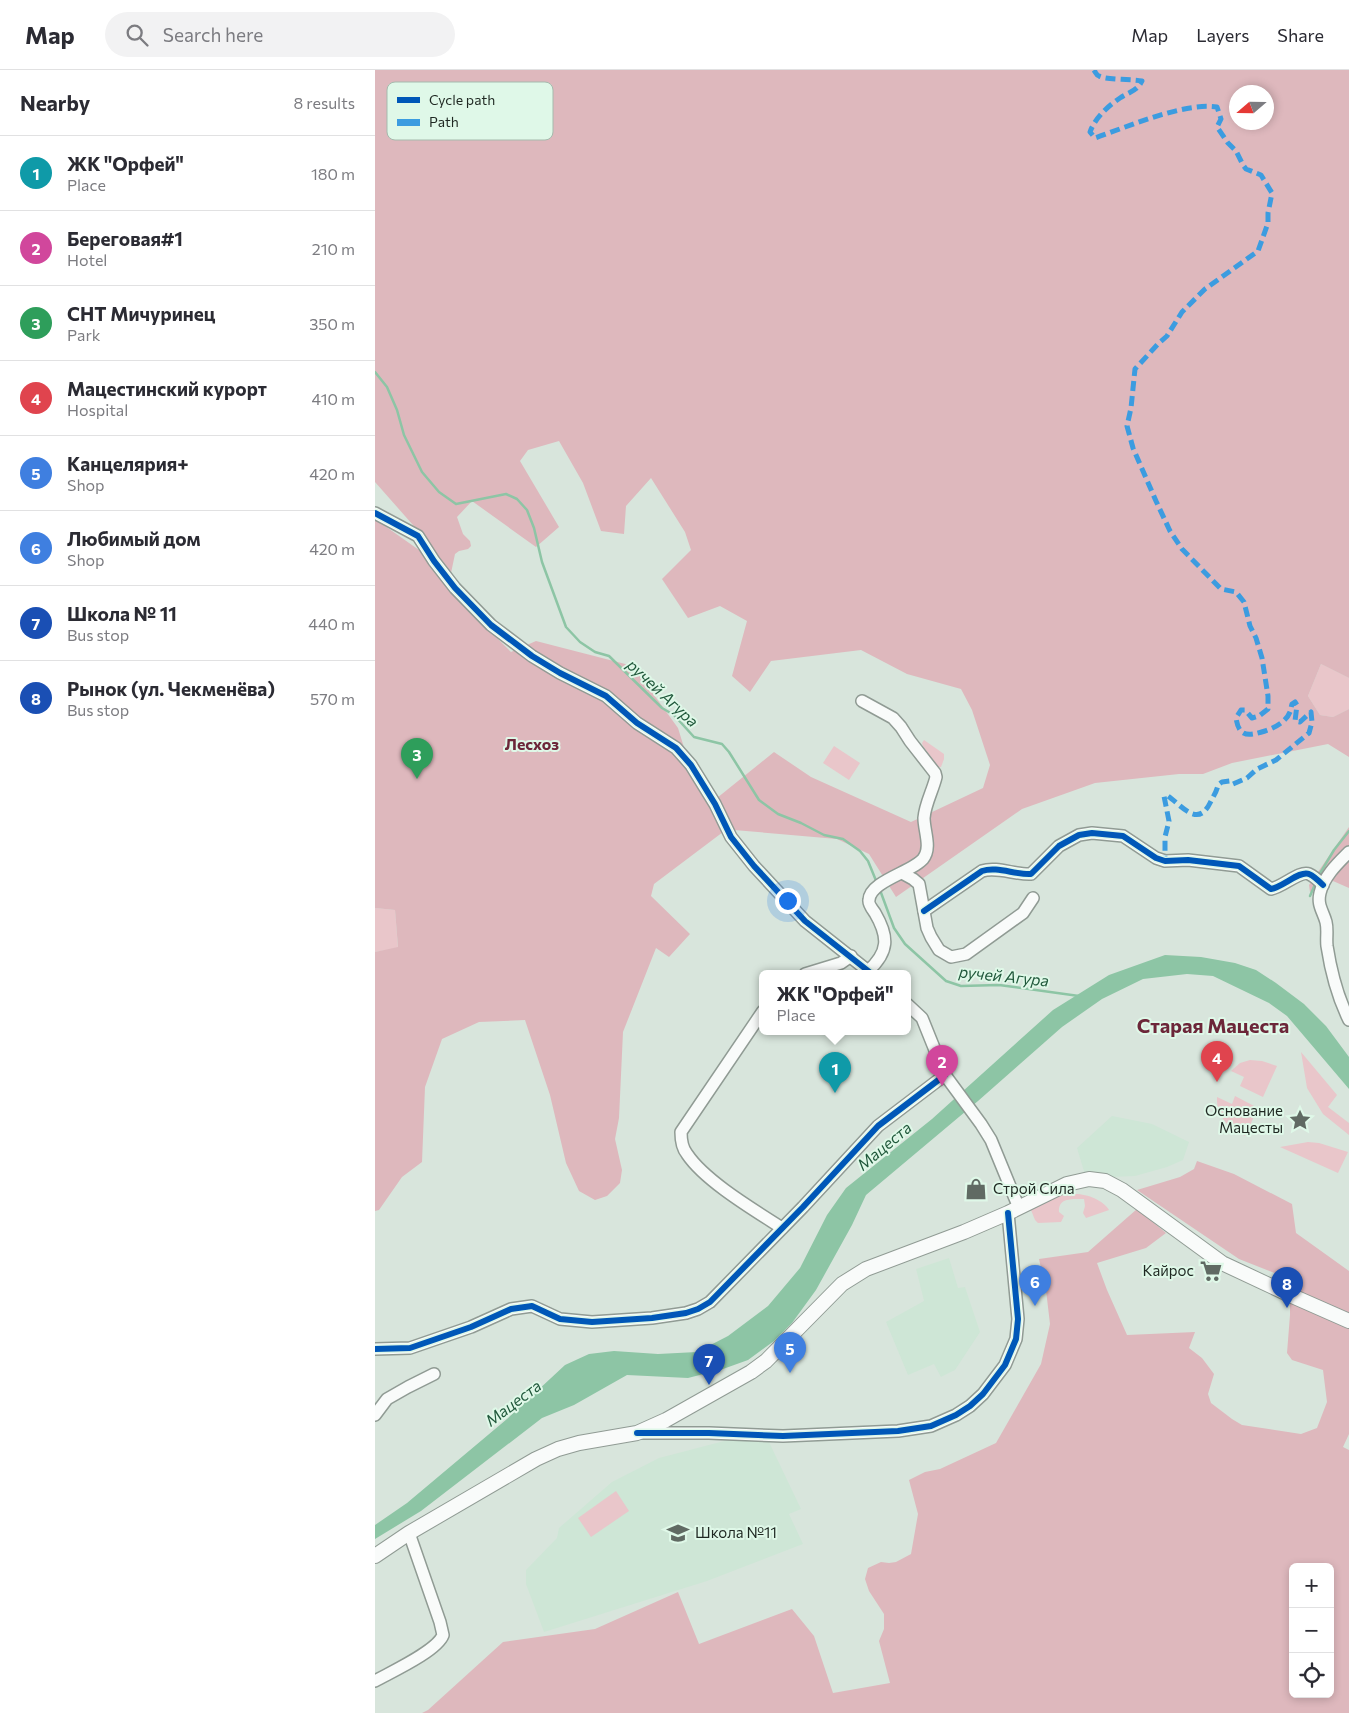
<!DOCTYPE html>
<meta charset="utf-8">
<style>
body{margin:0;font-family:Commissioner,sans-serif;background:#f2f2f3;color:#2b2b33}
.controls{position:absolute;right:15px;bottom:15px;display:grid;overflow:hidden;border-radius:8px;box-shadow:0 2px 8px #0003}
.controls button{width:45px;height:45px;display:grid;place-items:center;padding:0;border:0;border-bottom:1px solid #e1e1e2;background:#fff;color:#2b2b33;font:25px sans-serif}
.compass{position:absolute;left:854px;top:15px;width:45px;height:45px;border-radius:50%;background:#fff;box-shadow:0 2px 8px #0003;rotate:250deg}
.you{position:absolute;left:412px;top:830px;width:18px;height:18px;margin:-12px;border:4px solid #fff;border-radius:50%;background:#1a73e8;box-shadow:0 0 0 8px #1a73e833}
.badge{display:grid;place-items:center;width:32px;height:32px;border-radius:50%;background:#d93025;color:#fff;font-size:16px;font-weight:700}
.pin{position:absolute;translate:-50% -41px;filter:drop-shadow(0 1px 2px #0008)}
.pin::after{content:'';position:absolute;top:26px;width:18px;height:15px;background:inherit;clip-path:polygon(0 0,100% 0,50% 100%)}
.popup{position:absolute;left:384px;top:900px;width:152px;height:65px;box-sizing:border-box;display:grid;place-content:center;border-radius:8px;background:#fff;filter:drop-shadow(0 1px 4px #0005);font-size:16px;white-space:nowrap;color:#7c7c81}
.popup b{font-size:19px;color:#2b2b33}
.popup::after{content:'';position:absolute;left:50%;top:100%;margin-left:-10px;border:10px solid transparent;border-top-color:#fff}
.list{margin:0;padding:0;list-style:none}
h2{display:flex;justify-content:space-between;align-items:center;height:65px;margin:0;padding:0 20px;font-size:21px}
h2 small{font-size:16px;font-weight:400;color:#7c7c81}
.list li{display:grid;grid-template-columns:32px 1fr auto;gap:15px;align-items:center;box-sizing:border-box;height:75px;padding:0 20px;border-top:1px solid #e1e1e2}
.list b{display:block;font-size:19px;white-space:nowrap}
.list p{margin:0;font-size:16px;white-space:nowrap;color:#7c7c81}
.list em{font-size:16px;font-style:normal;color:#7c7c81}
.icon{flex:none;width:28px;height:28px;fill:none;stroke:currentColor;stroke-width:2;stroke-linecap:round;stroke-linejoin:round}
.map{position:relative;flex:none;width:974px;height:1643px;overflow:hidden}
header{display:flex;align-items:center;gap:30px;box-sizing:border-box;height:70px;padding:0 25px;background:#fff;border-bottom:1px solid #e1e1e2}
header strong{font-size:24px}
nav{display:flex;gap:28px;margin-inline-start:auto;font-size:18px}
.search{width:350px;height:45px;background:#f2f2f3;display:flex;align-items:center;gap:12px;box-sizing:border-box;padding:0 18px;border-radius:28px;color:#7c7c81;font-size:19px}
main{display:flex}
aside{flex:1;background:#fff}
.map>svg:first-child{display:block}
.built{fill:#cee6d6}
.green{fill:#e9c6ca}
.forest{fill:#deb8bd;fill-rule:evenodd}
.water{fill:#8dc5a5}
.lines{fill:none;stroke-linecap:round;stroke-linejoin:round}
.stream{stroke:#8dc5a5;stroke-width:2.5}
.minor-casing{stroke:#909b94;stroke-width:14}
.major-casing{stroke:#909b94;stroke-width:16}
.minor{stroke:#f9fbfa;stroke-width:11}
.major{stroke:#f9fbfa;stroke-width:14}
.quiet{stroke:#3c9ce0;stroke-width:5;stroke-dasharray:10 5;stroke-linecap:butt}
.cycleway-casing{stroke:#dff8e8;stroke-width:9}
.cycleway{stroke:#0057b8;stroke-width:6}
.labels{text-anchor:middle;stroke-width:4;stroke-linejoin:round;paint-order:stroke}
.poi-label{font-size:15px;fill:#1f2822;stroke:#dff8e8;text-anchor:end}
.water-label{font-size:16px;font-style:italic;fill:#20583b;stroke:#dff8e8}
.neighbourhood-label{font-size:16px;font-weight:bold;fill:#6c2639;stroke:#dff8e8}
.district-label{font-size:20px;font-weight:bold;fill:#6c2639;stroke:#dff8e8}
.key{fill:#dff8e8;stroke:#a5baad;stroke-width:1}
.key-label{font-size:14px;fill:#1f2822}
</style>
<header>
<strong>Map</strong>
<div class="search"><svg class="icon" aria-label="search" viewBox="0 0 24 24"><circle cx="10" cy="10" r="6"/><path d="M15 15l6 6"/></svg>Search here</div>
<nav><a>Map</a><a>Layers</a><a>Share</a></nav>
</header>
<main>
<aside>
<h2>Nearby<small>8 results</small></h2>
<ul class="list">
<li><span class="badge" style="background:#0f9aa8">1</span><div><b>ЖК &quot;Орфей&quot;</b><p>Place</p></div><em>180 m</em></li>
<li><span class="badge" style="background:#d1479c">2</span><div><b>Береговая#1</b><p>Hotel</p></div><em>210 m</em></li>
<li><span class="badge" style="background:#2e9e5b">3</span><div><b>СНТ Мичуринец</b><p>Park</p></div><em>350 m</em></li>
<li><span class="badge" style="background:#e0444e">4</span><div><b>Мацестинский курорт</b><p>Hospital</p></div><em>410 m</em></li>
<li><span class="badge" style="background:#3f7fe0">5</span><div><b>Канцелярия+</b><p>Shop</p></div><em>420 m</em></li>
<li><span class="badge" style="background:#3f7fe0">6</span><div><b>Любимый дом</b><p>Shop</p></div><em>420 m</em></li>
<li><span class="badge" style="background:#1a4fb4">7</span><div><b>Школа № 11</b><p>Bus stop</p></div><em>440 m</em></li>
<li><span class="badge" style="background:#1a4fb4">8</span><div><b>Рынок (ул. Чекменёва)</b><p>Bus stop</p></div><em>570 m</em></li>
</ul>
</aside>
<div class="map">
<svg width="974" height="1643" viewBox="0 0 974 1643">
<rect width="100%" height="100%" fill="#d8e5dc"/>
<g class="built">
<polygon points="737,1046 777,1054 814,1072 808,1090 792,1097 760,1106 711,1108 702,1078"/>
<polygon points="574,1188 583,1218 590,1217 605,1262 580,1300 566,1307 559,1294 533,1305 511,1252 549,1231 541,1199"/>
<polygon points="357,1369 394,1372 426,1439 414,1444 428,1474 332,1511 169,1562 151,1514 151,1500 182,1468 184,1458 237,1412 284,1388"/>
</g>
<g class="green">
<polygon points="946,594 974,608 974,639 958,647 945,645 933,626"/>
<polygon points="549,670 569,684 569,689 566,697 563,697 548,676 547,673"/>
<polygon points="459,676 485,693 474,710 448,693"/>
<polygon points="0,838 20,840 23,878 0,882"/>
<polygon points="926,982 962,1025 953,1037 974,1053 974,1065 948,1044 932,1018"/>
<polygon points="875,990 887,991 902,996 888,1027 865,1016 869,1007 856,1001 865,993"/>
<path d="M860 1026 883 1038 870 1066C854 1058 841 1047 842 1027L857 1034Z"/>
<polygon points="933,1072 944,1073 973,1082 963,1103 905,1077"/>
<path d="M697 1119 698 1124C710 1123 729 1130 734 1140L711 1148 708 1143 710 1136 709 1129C698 1129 683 1127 684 1142L689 1146 686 1152 663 1153 660 1150 656 1140Z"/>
<polygon points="241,1421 254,1441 216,1467 203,1448"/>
</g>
<g class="forest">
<path d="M0 0H974V608L946 594 933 626 945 645 958 647 974 639V687L953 674 857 693 828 704H804L720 713 647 739 521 827 494 784 462 769 359 760 342 728 399 682 436 707 536 752 608 718 615 695 597 640 586 619 532 604 486 580 396 591 375 622 357 606 372 551 345 536 313 548 287 509 316 480 310 462 276 408 251 436 249 464 226 461 208 413 184 371 153 380 145 391 184 457 161 477 97 431 82 447 88 464 95 471 96 476 93 479 84 481 80 484 76 503 45 463 0 412ZM862 22H892V52H862Z"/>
<polygon points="0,449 44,480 112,558 136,582 161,571 258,596 303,658 311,684 348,762 279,814 276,826 315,864 294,887 281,878 248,962 244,1048 240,1069 247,1100 245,1113 232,1126 220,1130 204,1121 191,1093 175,1025 150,950 104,952 67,969 50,1017 47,1092 27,1107 4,1140 0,1141 0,882 23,877 20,840 0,838"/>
<polygon points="974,757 974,818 958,811 935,822 934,815"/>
<path d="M822 1091 859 1104 917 1134 921 1163 974 1201V1364L968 1377 974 1380V1643H47L53 1640 128 1572 220 1559 303 1522 324 1574 417 1539 439 1566 458 1623 515 1613 504 1571 509 1559V1544L494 1521 490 1509 493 1498 506 1492 514 1493 521 1492 536 1484 543 1444 534 1410 550 1402 565 1399 621 1373 666 1294 675 1254 671 1220 664 1189 713 1182 762 1139 791 1163 771 1178 722 1193 732 1220 752 1265 820 1262 814 1278 827 1288 839 1304 833 1324 836 1333 857 1349 867 1355 926 1364 942 1358 952 1332 948 1300 917 1290 912 1283 915 1245V1212L902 1204 864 1189 762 1120 805 1107 819 1099ZM918 1497H955V1624H918Z"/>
</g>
<polygon class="water" points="790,885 826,887 860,893 881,900 901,913 929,934 951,956 974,987 974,1019 912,946 894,933 838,906 812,904 768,909 727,929 687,957 603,1031 491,1125 477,1155 441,1220 417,1253 399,1271 373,1290 348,1299 313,1308 252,1305 199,1335 167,1348 46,1441 0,1469 0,1455 32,1433 132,1349 190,1295 214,1284 239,1281 283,1284 322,1282 353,1266 393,1236 425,1198 452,1145 471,1118 557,1049 678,940 734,905"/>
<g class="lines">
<g class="stream">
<polyline points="0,302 12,317 22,340 29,365 47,402 64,422 81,434 131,424 142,429 152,440 159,458 167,492 191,557 205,572 220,582 234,586 287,638 299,645 319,667 347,674 354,682 384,730 403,744 426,753 449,765 468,769 485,781 493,791 502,813"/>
<polyline points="944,805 959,780 974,761"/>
<polyline points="505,820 519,858 530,874 571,911 586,916 624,915 704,926"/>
<polyline points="935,826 941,812"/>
</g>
<g class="minor-casing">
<g id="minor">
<polyline points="0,443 43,466 59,491 80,518 116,555 157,586 185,603 231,626 262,653 301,678 316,695 340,734 356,767 379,796 430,851 497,904"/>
<path d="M487 631 518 648 526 657 535 671 560 703 561 707C558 720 550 734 549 748 549 761 557 778 548 789 537 802 495 811 494 830 493 834 498 840 500 843 514 867 514 882 493 901"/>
<path d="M974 782C963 793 949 806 945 823 942 835 948 841 951 852 953 860 951 868 952 876 956 902 962 926 974 950"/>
<polyline points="527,803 538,809 544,814 552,858 556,867 564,880 576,887 591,884 648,843 658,828"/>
<path d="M549 841 607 801C622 796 640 805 656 804L684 776 704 765 717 763 748 766 781 788 790 791 813 790 864 796 896 819C908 817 925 800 934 804 939 806 944 811 948 815"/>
<polyline points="430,904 466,893 476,886"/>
<polyline points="532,934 547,948 570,1005 606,1054 616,1070 644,1138"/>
<path d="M388 941 306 1062C306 1070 307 1078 312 1084 330 1111 379 1140 407 1158"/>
<polyline points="0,1279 35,1278 96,1257 136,1239 157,1236 185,1249 217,1252 277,1248 311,1243 323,1239 335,1232 428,1137 503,1056 570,1005"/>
<polyline points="0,1345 12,1329 33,1317 59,1304"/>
<polyline points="264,1363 334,1363 408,1366 523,1361 556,1356 581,1345 595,1336 608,1324 630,1295 641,1269 643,1249 633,1143"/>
<path d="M0 1611C16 1602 62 1581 68 1565L65 1552 34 1463"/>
</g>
</g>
<g class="major-casing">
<polyline id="major" points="0,1486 34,1463 161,1389 183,1379 204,1373 262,1363 291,1350 376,1302 391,1291 467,1214 491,1199 589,1162 633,1143 692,1114 714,1109 730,1111 747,1120 847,1193 915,1225 974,1251"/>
</g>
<use href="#minor" class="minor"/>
<use href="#major" class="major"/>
<path class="quiet" d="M719 0C721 3 721 5 724 6 731 10 757 9 767 11 762 21 754 22 745 28 733 36 720 48 715 62L720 68C752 57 809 32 842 37L846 49 842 57 853 73 861 81 868 95 871 99 886 105 897 123 893 143V153L883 181 830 219 807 242 792 266 783 274 760 299 756 338 752 356 758 378 781 431 795 461 807 479 846 519 861 522 869 532 875 556 881 568 887 588 893 626V639L884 646 877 648 870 640H866L861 648C864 668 874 666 890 661 899 658 911 652 915 642 916 640 916 637 917 634L920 632 922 635 920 651 925 652 936 642 937 652 934 663 901 690 882 699 872 708 858 714 855 711 847 712 843 715C842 721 838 727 835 733 823 758 807 736 793 726H789L794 751 790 767V791"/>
<g class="cycleway-casing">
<g id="cycleway">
<polyline points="0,443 43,466 59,491 80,518 116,555 157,586 185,603 231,626 262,653 301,678 316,695 340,734 356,767 379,796 430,851 497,904"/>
<path d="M549 841 607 801C622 796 640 805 656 804L684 776 704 765 717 763 748 766 781 788 790 791 813 790 864 796 896 819C908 817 925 800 934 804 939 806 944 811 948 815"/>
<polyline points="0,1279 35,1278 96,1257 136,1239 157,1236 185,1249 217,1252 277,1248 311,1243 323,1239 335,1232 428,1137 503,1056 570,1005"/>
<polyline points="262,1363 334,1363 408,1366 523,1361 556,1356 581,1345 595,1336 608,1324 630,1295 641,1269 643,1249 633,1143"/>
</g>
</g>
<use href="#cycleway" class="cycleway"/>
</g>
<defs>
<g id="sight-bare" transform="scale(1.725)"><path d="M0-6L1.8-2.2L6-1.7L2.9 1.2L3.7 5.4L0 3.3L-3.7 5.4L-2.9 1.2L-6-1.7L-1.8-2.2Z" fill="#606a63" stroke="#dff8e8" stroke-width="2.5" paint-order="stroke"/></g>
<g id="shop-bare" transform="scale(1.725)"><path d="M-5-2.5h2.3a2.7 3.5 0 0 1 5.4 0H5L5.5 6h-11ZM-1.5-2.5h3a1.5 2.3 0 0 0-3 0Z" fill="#606a63" stroke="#dff8e8" stroke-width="2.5" paint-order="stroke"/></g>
<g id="supermarket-bare" transform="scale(1.725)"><path d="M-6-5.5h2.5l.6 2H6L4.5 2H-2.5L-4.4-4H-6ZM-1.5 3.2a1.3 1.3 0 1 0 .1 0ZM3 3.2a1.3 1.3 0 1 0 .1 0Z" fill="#606a63" stroke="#dff8e8" stroke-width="2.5" paint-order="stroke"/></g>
<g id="school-bare" transform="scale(1.725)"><path d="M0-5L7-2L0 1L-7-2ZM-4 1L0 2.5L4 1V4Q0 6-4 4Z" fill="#606a63" stroke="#dff8e8" stroke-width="2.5" paint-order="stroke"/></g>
</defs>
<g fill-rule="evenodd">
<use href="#sight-bare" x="925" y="1050"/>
<use href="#shop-bare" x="601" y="1119"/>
<use href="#supermarket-bare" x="836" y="1201"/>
<use href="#school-bare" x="303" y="1463"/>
</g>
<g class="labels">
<g class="poi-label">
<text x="908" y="1046">Основание<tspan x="908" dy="17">Мацесты</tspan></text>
<text x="618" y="1124" text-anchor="start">Строй Сила</text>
<text x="819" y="1206">Кайрос</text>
<text x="320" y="1468" text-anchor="start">Школа №11</text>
</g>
<g class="water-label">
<text transform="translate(288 623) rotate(43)" y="6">ручей Агура</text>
<text transform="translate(629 906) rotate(6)" y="6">ручей Агура</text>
<text transform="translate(509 1076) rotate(-40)" y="6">Мацеста</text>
<text transform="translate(138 1333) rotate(-37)" y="6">Мацеста</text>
</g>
<g class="neighbourhood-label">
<text x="157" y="680">Лесхоз</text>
</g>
<g class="district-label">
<text x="838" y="963">Старая Мацеста</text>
</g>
</g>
<rect x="12" y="12" width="166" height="58" rx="8" class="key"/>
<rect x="22" y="27" width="23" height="6" fill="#0057b8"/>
<rect x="22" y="49" width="23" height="7" fill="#3c9ce0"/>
<g class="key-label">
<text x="54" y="35">Cycle path</text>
<text x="54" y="57">Path</text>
</g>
</svg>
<div class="controls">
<button>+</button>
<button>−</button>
<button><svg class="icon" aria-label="locate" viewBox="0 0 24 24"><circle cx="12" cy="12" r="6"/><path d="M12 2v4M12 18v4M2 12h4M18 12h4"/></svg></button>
</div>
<svg class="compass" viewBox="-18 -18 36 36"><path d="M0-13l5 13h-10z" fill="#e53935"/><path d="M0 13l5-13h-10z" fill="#7c7c81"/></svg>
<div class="you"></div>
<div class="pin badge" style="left:460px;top:1023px;background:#0f9aa8">1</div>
<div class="popup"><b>ЖК &quot;Орфей&quot;</b>Place</div>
<div class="pin badge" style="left:567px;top:1016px;background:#d1479c">2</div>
<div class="pin badge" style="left:42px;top:709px;background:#2e9e5b">3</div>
<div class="pin badge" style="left:842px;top:1012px;background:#e0444e">4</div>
<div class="pin badge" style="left:415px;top:1303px;background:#3f7fe0">5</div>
<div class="pin badge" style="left:660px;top:1236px;background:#3f7fe0">6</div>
<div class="pin badge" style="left:334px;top:1315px;background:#1a4fb4">7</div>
<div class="pin badge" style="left:912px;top:1238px;background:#1a4fb4">8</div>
</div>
</main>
